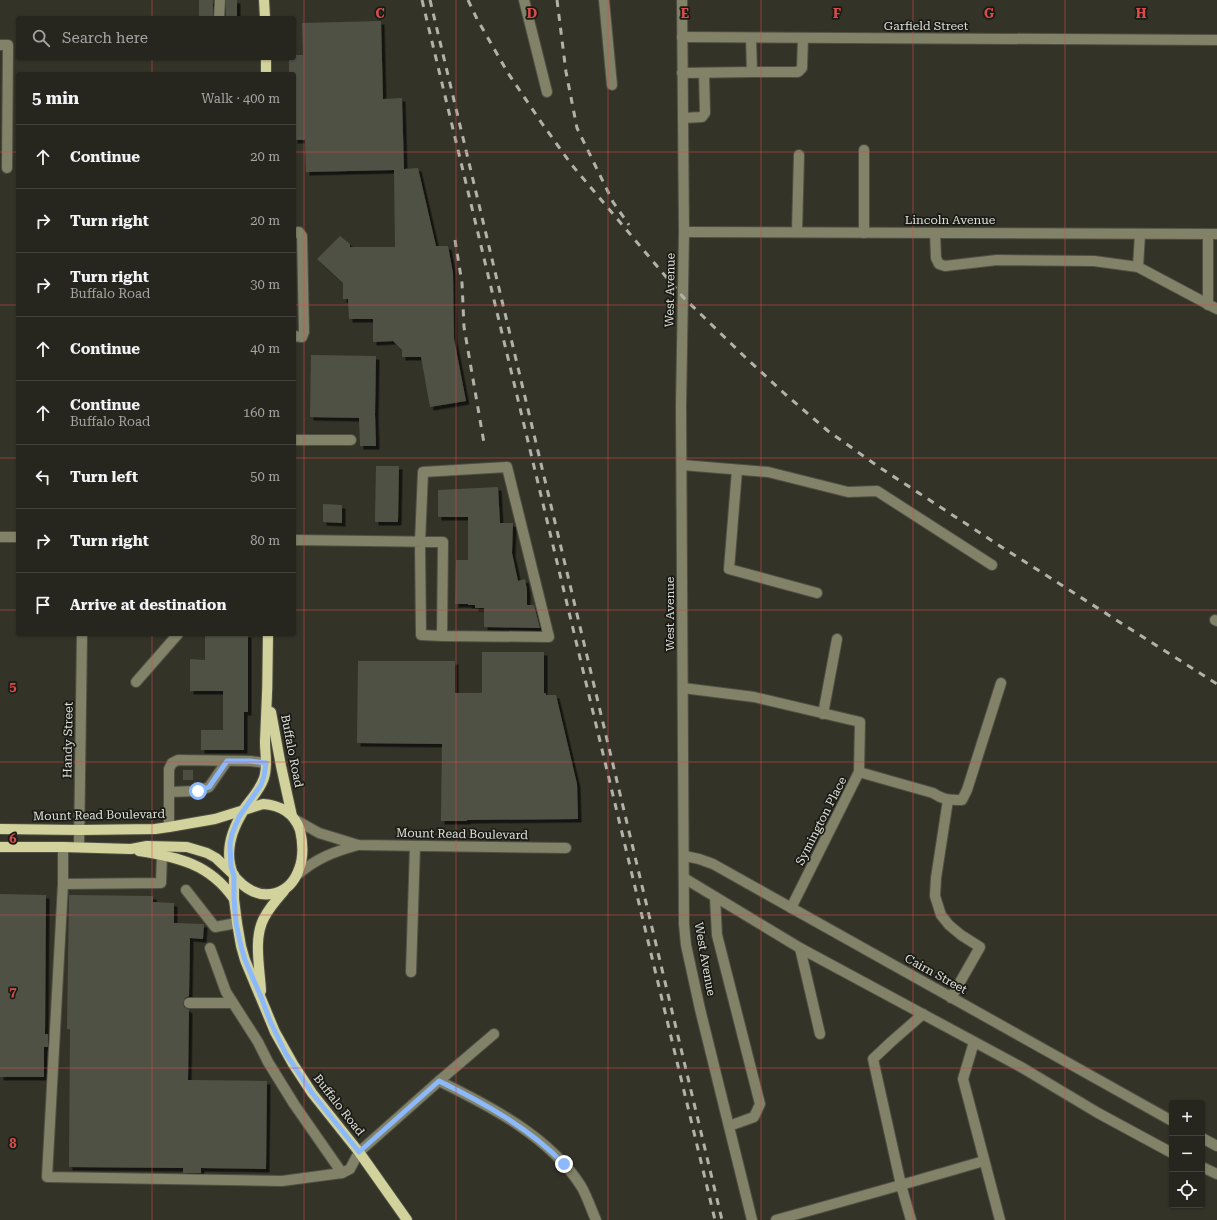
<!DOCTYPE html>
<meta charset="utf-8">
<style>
body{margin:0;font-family:"Roboto Serif",serif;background:#32322b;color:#f1f3f6}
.controls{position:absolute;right:12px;bottom:12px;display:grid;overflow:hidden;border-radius:4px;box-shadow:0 1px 3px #0004}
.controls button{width:36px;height:36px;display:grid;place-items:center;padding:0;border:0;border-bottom:1px solid #42433c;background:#26261e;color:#f1f3f6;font:20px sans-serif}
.stop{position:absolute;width:12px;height:12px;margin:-9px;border:3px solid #8cb9fc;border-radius:50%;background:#fff}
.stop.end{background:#8cb9fc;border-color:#fff;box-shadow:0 1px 4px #0008}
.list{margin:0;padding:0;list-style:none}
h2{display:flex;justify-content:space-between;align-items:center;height:52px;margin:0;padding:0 16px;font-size:17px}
h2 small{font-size:13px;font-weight:400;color:#a4a5a4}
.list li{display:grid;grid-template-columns:26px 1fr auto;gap:12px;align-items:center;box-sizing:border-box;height:64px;padding:0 16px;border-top:1px solid #42433c}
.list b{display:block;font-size:15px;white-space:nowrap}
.list p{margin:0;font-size:13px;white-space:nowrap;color:#a4a5a4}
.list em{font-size:13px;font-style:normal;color:#a4a5a4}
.icon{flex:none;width:22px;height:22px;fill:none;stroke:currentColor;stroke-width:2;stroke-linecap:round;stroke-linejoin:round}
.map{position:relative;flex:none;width:1217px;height:1220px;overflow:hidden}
.search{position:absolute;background:#26261e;box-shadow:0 1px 3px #0004;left:16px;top:16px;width:280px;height:44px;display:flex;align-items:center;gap:10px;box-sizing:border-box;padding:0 14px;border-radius:4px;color:#a4a5a4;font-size:15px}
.panel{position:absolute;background:#26261e;box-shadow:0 1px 3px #0004;left:16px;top:72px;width:280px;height:564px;border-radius:4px}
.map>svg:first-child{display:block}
.building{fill:#505145;filter:url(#shadow)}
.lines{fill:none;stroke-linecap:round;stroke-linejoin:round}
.minor-tunnel{stroke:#4d4d42;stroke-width:10;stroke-dasharray:10 5;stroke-linecap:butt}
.minor-casing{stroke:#4f4f44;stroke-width:12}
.major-casing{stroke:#4f4f44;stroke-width:12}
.minor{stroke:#828268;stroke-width:10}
.major{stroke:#d2d29c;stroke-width:10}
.rail{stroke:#b1b2a9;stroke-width:3;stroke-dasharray:7 7;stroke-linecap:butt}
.route{stroke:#8cb9fc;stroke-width:5}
.grid{fill:none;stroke:#d84d4b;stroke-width:1;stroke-opacity:0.55}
.labels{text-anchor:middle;stroke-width:3.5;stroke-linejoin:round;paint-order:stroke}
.street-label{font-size:12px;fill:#dfe0d8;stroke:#1b1b16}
.grid-label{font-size:13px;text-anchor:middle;font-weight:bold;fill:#d84d4b;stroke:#1b1b16;stroke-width:3.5;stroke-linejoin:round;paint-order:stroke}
</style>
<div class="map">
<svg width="1217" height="1220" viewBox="0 0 1217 1220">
<defs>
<filter id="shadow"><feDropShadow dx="3.5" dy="3.5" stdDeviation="0" flood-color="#0009"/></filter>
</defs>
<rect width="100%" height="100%" fill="#333328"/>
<g class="building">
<rect x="199" y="0" width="14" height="18"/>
<rect x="226" y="0" width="11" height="18"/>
<polygon points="381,21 383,99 402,98 404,169 418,168 436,246 448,246 453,273 454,339 466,401 430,407 421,357 402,357 402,350 393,341 373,342 373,319 349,319 348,299 343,299 343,283 317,259 340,236 350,244 350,247 395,247 394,170 306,172 305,140 294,140 294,74 289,74 289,58 294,58 294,55 303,55 302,23"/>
<polygon points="311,355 376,356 375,414 376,446 360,446 359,418 310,417"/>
<polygon points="376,466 399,466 398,522 375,522"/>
<polygon points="498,487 500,523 513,523 512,553 518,581 525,579 527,590 527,605 534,605 540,628 484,627 484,608 475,608 475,605 468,605 468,604 455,604 456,560 468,560 468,517 438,517 438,490"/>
<polygon points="323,504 342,505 342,523 323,522"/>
<polygon points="205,634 248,634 248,712 244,712 244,750 201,750 201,730 223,730 223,691 190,691 190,659 205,660"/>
<polygon points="482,652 544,652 544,693 546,693 546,695 556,695 577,784 578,819 467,820 467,821 441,821 442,744 357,743 358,661 455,661 455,693 482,693"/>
<polygon points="0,894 46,895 45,1034 48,1034 48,1047 44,1047 44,1077 0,1077"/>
<polygon points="69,895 153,896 153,902 174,903 174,923 204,924 203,939 190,938 189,996 185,998 183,1003 184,1007 189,1010 188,1080 267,1081 266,1169 201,1168 201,1173 183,1173 183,1168 69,1167 70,1029 67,1029"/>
</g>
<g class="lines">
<polyline class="minor-tunnel" points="188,770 188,785"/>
<g class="minor-casing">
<g id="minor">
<polyline points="524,0 547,92"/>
<polyline points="604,0 612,85"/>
<polyline points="682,0 684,232 681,406 684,924 686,945 700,1009 752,1220"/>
<polyline points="219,18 220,0"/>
<polyline points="682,37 1217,40"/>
<polyline points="751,38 752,72 798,72 802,68 803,38"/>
<polyline points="0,45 8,45 7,168"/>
<polyline points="682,73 752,72"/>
<polyline points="683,118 702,117 705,113 704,73"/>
<polyline points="684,232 1217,234"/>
<polyline points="797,232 799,155"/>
<polyline points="294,233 299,232 302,236 304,332 302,337 294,336"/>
<polyline points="864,233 864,150"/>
<polyline points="935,233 936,258 939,264 945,266 997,260 1094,261 1138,267"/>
<polyline points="1140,234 1138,267 1217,309"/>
<polyline points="1208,234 1208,305"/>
<polyline points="294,440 351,440"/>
<polyline points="682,465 768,472 848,492 877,491 992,565"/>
<polyline points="737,470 729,569 817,593"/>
<polyline points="0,537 18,537"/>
<polyline points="294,540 443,542 442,636 549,637 507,467 423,472 420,542 421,635 442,636"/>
<polyline points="1215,620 1217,621"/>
<polyline points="136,682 178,634"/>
<polyline points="683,688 754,697 860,722 859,772 791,908"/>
<polyline points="823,714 837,639"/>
<path d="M859 772 933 793C944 800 949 800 962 800L967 790 1001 683"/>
<polyline points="169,792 198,791 209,787 227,761"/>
<polyline points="948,800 936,878 935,896 941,915 949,925 961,935 980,947 951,998"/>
<polyline points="294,819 319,833 358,845 566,848"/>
<polyline points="169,827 169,769 172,763 178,760 250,761 266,763"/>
<polyline points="63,847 63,884 47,1177 282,1181 342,1173"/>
<polyline points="79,847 82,634"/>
<polyline points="685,856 699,859 713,864 1172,1121"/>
<path d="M297 875C317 858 333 852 358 845"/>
<polyline points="684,878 800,948 1021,1067 1098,1113 1172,1153"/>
<polyline points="63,884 161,883 162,855"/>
<polyline points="186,890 215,927 237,923"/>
<polyline points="715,897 717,935 760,1104 754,1117 729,1126"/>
<polyline points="210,948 226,992 258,1042 268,1062 294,1104 342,1173 350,1169 359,1152 439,1081 494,1034"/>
<polyline points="800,948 820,1034"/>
<polyline points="411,972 415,846"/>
<polyline points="189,1003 233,1003"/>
<polyline points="923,1014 891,1042 873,1059 901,1185 984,1161"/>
<polyline points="974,1042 963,1079 1000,1220"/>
<path d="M439 1081C490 1106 550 1137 581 1186 587 1196 591 1209 596 1220"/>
<polyline points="1202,1138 1217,1146"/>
<polyline points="1202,1167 1217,1174"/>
<polyline points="776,1220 901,1185 911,1220"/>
</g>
</g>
<g class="major-casing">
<g id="major">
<polyline points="264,0 265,18"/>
<polyline points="266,58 266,74"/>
<polyline points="271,712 281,766 292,816"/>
<path d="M263 804C280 805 294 813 300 830 303 843 304 856 299 869 290 895 264 902 243 885 240 882 235 878 233 874 224 852 232 829 244 810Z"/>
<path d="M244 809C251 799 260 790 264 778 268 766 265 754 265 742 267 706 268 670 268 634"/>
<polyline points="0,829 80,830 155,829 169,827 215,819 244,810"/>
<polyline points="0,847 63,847 131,849 147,846 187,847 207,853 216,858 234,875"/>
<path d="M139 851C178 857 210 864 234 899"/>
<polyline points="234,876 234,899 237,923 241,946 245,960 275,1032 293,1064 312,1093 359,1152 407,1220"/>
<path d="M261 991C260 969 253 938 264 918 269 908 277 899 284 891"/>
</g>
</g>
<use href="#minor" class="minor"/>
<use href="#major" class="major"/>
<g class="rail">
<polyline points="422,0 715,1220"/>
<polyline points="430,0 722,1220"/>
<polyline points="468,0 477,19 508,73 541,122 571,164 683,297 745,357 785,394 828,431 879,467 1000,546 1217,684"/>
<polyline points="557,0 566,72 577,128 613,202 629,225"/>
<polyline points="455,240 462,283 464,327 484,443"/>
</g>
</g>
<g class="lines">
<path class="route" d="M198 791 209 787 227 761H250L266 763 264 776 261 785 239 817 232 834 230 844 231 866 234 876V899L236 923 241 946 245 960 262 999 270 1021 286 1054 312 1093 359 1152 439 1081C484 1103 529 1128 564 1164"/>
</g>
<path class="grid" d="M152 0V18M304 0V1220M456 0V1220M608 0V1220M761 0V1220M913 0V1220M1065 0V1220M152 58V74M0 152H18M294 152H1217M0 305H18M294 305H1217M0 458H18M294 458H1217M0 610H18M294 610H1217M152 634V1220M0 762H1217M0 915H1217M0 1068H1217"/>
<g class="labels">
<g class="street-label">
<text x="926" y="30">Garfield Street</text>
<text x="950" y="224">Lincoln Avenue</text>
<text transform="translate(670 290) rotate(-89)" y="4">West Avenue</text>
<text transform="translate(670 614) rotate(-90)" y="4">West Avenue</text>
<text transform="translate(68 740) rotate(-89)" y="4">Handy Street</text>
<text transform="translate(292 751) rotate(79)" y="4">Buffalo Road</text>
<text transform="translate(99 815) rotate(-1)" y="4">Mount Read Boulevard</text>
<text transform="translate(821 821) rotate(-63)" y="4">Symington Place</text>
<text transform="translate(462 834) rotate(1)" y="4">Mount Read Boulevard</text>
<text transform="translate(705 959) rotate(80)" y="4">West Avenue</text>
<text transform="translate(936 974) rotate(29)" y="4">Cairn Street</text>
<text transform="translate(339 1105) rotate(52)" y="4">Buffalo Road</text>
</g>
</g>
<g class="grid-label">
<text x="380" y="18">C</text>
<text x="532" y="18">D</text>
<text x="685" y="18">E</text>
<text x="837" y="18">F</text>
<text x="989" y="18">G</text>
<text x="1141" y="18">H</text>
<text x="13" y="691">5</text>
<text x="13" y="843">6</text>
<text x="13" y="996">7</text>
<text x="13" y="1148">8</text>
</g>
</svg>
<div class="controls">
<button>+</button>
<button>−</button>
<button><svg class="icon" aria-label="locate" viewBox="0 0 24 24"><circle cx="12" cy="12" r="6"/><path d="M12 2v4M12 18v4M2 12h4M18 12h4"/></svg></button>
</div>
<div class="stop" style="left:198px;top:791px"></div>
<div class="stop end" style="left:564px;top:1164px"></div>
<div class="search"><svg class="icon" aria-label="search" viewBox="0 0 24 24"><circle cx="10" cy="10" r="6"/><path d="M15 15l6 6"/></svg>Search here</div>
<section class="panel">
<h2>5 min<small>Walk · 400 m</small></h2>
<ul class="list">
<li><svg class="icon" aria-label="ahead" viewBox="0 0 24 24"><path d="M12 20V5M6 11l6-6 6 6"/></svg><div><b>Continue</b></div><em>20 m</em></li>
<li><svg class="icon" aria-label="right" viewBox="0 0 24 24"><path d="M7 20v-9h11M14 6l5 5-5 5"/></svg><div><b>Turn right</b></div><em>20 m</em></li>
<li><svg class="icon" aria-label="right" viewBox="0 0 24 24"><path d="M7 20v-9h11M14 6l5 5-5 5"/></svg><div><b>Turn right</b><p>Buffalo Road</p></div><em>30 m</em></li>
<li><svg class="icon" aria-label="ahead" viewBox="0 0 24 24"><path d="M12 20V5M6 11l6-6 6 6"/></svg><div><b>Continue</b></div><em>40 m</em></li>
<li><svg class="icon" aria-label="ahead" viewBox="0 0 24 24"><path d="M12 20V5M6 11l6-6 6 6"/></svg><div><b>Continue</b><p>Buffalo Road</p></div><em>160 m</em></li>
<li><svg class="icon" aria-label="left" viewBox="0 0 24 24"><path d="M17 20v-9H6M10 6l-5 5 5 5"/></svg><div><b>Turn left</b></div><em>50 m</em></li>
<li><svg class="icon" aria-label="right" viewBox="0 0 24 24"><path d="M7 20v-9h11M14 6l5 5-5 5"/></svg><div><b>Turn right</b></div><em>80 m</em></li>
<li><svg class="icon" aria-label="arrive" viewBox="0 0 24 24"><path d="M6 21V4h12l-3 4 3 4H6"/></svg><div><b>Arrive at destination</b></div></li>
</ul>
</section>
</div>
